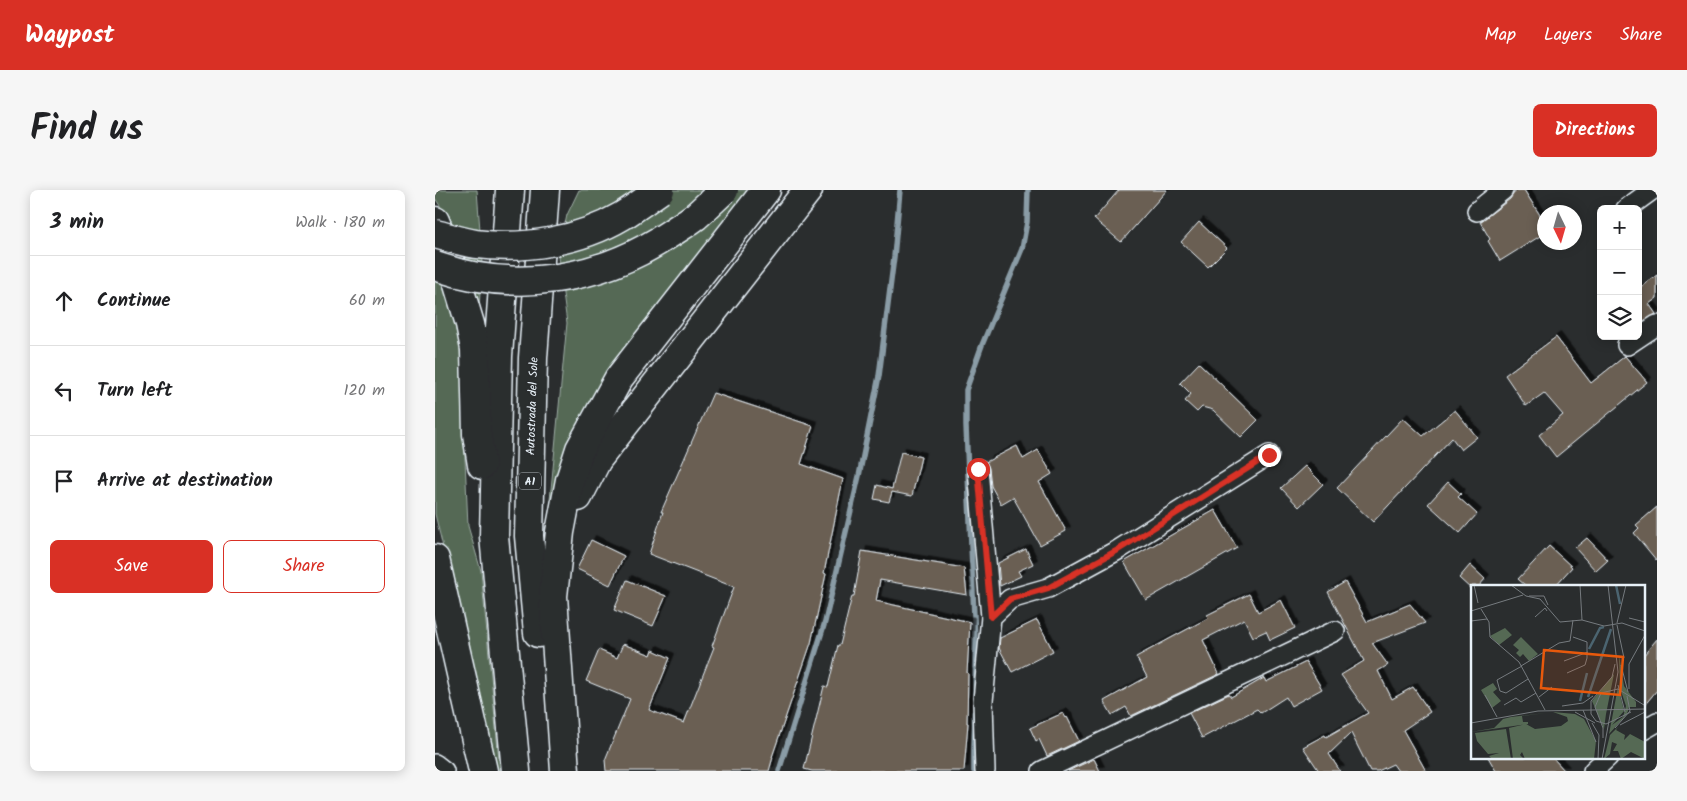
<!DOCTYPE html>
<meta charset="utf-8">
<style>
body{margin:0;font-family:Kalam,sans-serif;background:#f6f6f6;color:#202124}
.controls{position:absolute;right:15px;top:15px;display:grid;overflow:hidden;border-radius:8px;box-shadow:0 2px 12px #0003}
.controls button{width:45px;height:45px;display:grid;place-items:center;padding:0;border:0;border-bottom:1px solid #e0e0e0;background:#fff;color:#202124;font:25px sans-serif}
.compass{position:absolute;left:1102px;top:15px;width:45px;height:45px;border-radius:50%;background:#fff;box-shadow:0 2px 12px #0003;rotate:175deg}
.stop{position:absolute;width:15px;height:15px;margin:-11px;border:4px solid #d93025;border-radius:50%;background:#fff}
.stop.end{background:#d93025;border-color:#fff;box-shadow:0 1px 5px #0008}
.list{margin:0;padding:0;list-style:none}
h2{display:flex;justify-content:space-between;align-items:center;height:65px;margin:0;padding:0 20px;font-size:21px}
h2 small{font-size:16px;font-weight:400;color:#757577}
.list li{display:grid;grid-template-columns:32px 1fr auto;gap:15px;align-items:center;box-sizing:border-box;height:90px;padding:0 20px;border-top:1px solid #e0e0e0}
.list b{display:block;font-size:19px;white-space:nowrap}
.list em{font-size:16px;font-style:normal;color:#757577}
.actions{display:flex;gap:10px;padding:15px 20px}
.actions a{flex:1;padding:11px 0;border:1px solid #d93025;border-radius:8px;text-align:center;font-size:18px;color:#d93025}
.actions .main{background:#d93025;color:#fff}
.icon{flex:none;width:28px;height:28px;fill:none;stroke:currentColor;stroke-width:2;stroke-linecap:round;stroke-linejoin:round}
.map{position:relative;flex:none;width:1222px;height:581px;overflow:hidden;border-radius:8px}
header{display:flex;align-items:center;gap:30px;box-sizing:border-box;height:70px;padding:0 25px;background:#d93025;color:#fff}
header strong{font-size:24px}
nav{display:flex;gap:28px;margin-inline-start:auto;font-size:18px}
.intro{display:flex;align-items:center;justify-content:space-between;box-sizing:border-box;height:120px;padding:0 30px}
h1{margin:0;font-size:35px}
.button{padding:12px 22px;border-radius:8px;background:#d93025;color:#fff;font-size:18px;font-weight:700}
main{display:flex;gap:30px;padding:0 30px}
aside{flex:1;background:#fff;border-radius:8px;box-shadow:0 2px 12px #0003}
.map>svg:first-child{display:block}
.green{fill:#556954;stroke:#9eada6}
.lines{fill:none;stroke-linecap:round;stroke-linejoin:round}
.stream{stroke:#8a9ca6;stroke-width:5.5}
.building{fill:#6b5f52;stroke:#e8f1f8;filter:url(#shadow)}
.street-casing{stroke:#e8f1f8;stroke-width:22}
.highway-casing{stroke:#e8f1f8;stroke-width:31}
.street{stroke:#2a2d2e;stroke-width:19}
.highway{stroke:#2a2d2e;stroke-width:28}
.highway-bridge-casing{stroke:#e8f1f8;stroke-width:31;stroke-linecap:butt}
.highway-bridge{stroke:#2a2d2e;stroke-width:28}
.route{stroke:#d93025;stroke-width:6}
.labels{text-anchor:middle;stroke-width:4;stroke-linejoin:round;paint-order:stroke}
.shield{fill:#2a2d2e;stroke:#afb6bb;stroke-width:1}
.shield-label{font-size:11px;font-weight:bold;fill:#e8f1f8}
.street-label{font-size:12px;fill:#e8f1f8;stroke:#2a2d2e}
.inset-river{fill:none;stroke:#4b6470;stroke-width:2.5}
.inset-road{fill:none;stroke:#767b7f;stroke-width:1}
.view{fill:#e8590c;fill-opacity:0.15;stroke:#e8590c;stroke-width:2.5}
.inset-edge{fill:none;stroke:#e8f1f8;stroke-width:2.5}
</style>
<header>
<strong>Waypost</strong>
<nav><a>Map</a><a>Layers</a><a>Share</a></nav>
</header>
<div class="intro"><h1>Find us</h1><a class="button">Directions</a></div>
<main>
<aside>
<h2>3 min<small>Walk · 180 m</small></h2>
<ul class="list">
<li><svg class="icon" aria-label="ahead" viewBox="0 0 24 24"><path d="M12 20V5M6 11l6-6 6 6"/></svg><div><b>Continue</b></div><em>60 m</em></li>
<li><svg class="icon" aria-label="left" viewBox="0 0 24 24"><path d="M17 20v-9H6M10 6l-5 5 5 5"/></svg><div><b>Turn left</b></div><em>120 m</em></li>
<li><svg class="icon" aria-label="arrive" viewBox="0 0 24 24"><path d="M6 21V4h12l-3 4 3 4H6"/></svg><div><b>Arrive at destination</b></div></li>
</ul>
<div class="actions"><a class="main">Save</a><a>Share</a></div>
</aside>
<div class="map">
<svg width="1222" height="581" viewBox="0 0 1222 581">
<defs>
<filter id="shadow"><feDropShadow dx="4.5" dy="-4.5" stdDeviation="0" flood-color="#0009"/></filter>
</defs>
<rect width="100%" height="100%" fill="#2a2d2e"/>
<filter id="ink" filterUnits="userSpaceOnUse"><feTurbulence type="fractalNoise" baseFrequency=".02" numOctaves="2"/><feDisplacementMap in="SourceGraphic" scale="10" xChannelSelector="R" yChannelSelector="G"/><feConvolveMatrix kernelMatrix="1 2 1 2 8 2 1 2 1" color-interpolation-filters="sRGB"/></filter>
<g filter="url(#ink)">
<g class="green">
<polygon points="0,0 42,0 47,68 44,120 11,25 0,8"/>
<polygon points="144,0 321,0 115,310 132,133 123,67 132,25"/>
<polygon points="0,67 11,98 25,157 33,336 46,381 65,581 62,581 0,324"/>
</g>
<g class="lines">
<g class="stream">
<polyline points="540,506 540,450 531,236 531,200 547,155 587,59 592,32 593,0"/>
<polyline points="344,581 390,432 424,286 444,186 459,67 465,0"/>
<polyline points="539,581 539,523"/>
</g>
</g>
<g class="building">
<polygon points="684,0 732,0 686,52 659,29"/>
<polygon points="1084,0 1089,0 1110,33 1110,43 1065,71 1053,51 1055,49 1045,32 1075,9 1079,3"/>
<polygon points="764,32 792,58 773,77 746,52"/>
<polygon points="1222,85 1222,108 1214,114 1221,124 1203,134 1203,99"/>
<polygon points="1121,147 1156,193 1190,166 1212,192 1121,267 1104,245 1128,225 1109,203 1091,216 1070,185"/>
<polygon points="764,173 823,230 806,247 778,220 767,217 762,222 750,211 756,204 745,193"/>
<polygon points="278,203 378,236 366,274 408,289 389,383 391,384 376,453 337,567 338,567 334,581 171,581 170,570 195,509 151,491 164,460 182,468 188,454 216,465 218,460 235,468 214,520 249,533 279,457 277,456 299,397 214,364 228,322 226,322"/>
<polygon points="1020,220 1042,247 1026,260 1017,248 938,332 902,298 968,228 988,246"/>
<polygon points="582,256 588,269 603,260 617,284 604,292 631,341 605,355 578,307 566,314 556,296 554,278 551,272"/>
<polygon points="466,262 486,267 477,306 457,302 454,312 439,309 442,295 457,299"/>
<polygon points="870,276 888,294 864,317 846,298"/>
<polygon points="1013,292 1026,304 1023,307 1042,324 1025,343 993,314"/>
<polygon points="1222,317 1222,371 1199,343 1204,338 1201,335"/>
<polygon points="780,320 802,358 711,410 689,372"/>
<polygon points="1152,348 1173,370 1161,381 1140,358"/>
<polygon points="156,350 189,366 175,395 142,379"/>
<polygon points="1114,356 1137,377 1120,396 1091,396 1083,389"/>
<polygon points="591,359 598,374 583,381 586,386 565,396 563,373"/>
<polygon points="427,361 529,378 532,405 445,390 441,411 535,432 532,483 533,483 532,533 533,533 529,581 377,581 369,579 389,496 393,497 403,455 405,455 417,406 419,406"/>
<polygon points="1035,375 1050,389 1044,396 1037,396 1037,400 1024,388"/>
<polygon points="192,390 231,406 218,436 179,420"/>
<polygon points="910,392 932,432 975,414 990,433 937,453 953,475 943,481 957,509 978,497 995,522 968,540 991,581 963,581 958,574 943,581 935,581 916,543 894,564 905,581 884,581 868,557 890,545 891,547 933,523 906,485 929,471 893,402"/>
<polygon points="814,404 823,422 846,410 860,438 835,450 831,441 818,447 809,429 768,450 784,484 696,526 691,517 677,525 669,511 712,487 701,467 773,428 772,425"/>
<polygon points="602,430 618,461 577,482 564,458 565,448"/>
<polygon points="1222,449 1222,500 1208,517 1208,466"/>
<polygon points="871,472 887,499 856,516 851,507 826,523 822,519 767,548 754,523 794,504 796,507 829,488 831,492"/>
<polygon points="628,523 631,528 632,527 644,551 612,566 604,549 601,551 595,538"/>
<polygon points="1053,567 1117,567 1130,581 1061,581"/>
<polygon points="659,569 665,581 633,581"/>
</g>
<g class="lines">
<g class="street-casing">
<g id="street">
<polyline points="1191,19 1217,0"/>
<polyline points="1042,21 1068,0"/>
<polyline points="1192,155 1222,135"/>
<polyline points="543,279 556,427"/>
<polyline points="1208,540 1222,532"/>
<polyline points="0,574 9,581"/>
<polyline points="550,581 548,511 556,427 575,409 613,398 683,360 834,265"/>
<polyline points="607,581 900,441"/>
<polyline points="1158,581 1173,567"/>
</g>
</g>
<g class="highway-casing">
<g id="highway">
<polyline points="75,0 63,166 59,346 81,581"/>
<polyline points="0,31 14,65 35,134 40,159 42,244 47,275"/>
<polyline points="143,307 162,270 373,0"/>
<polyline points="0,369 48,581"/>
<polyline points="103,443 94,346 98,168 110,0"/>
<polyline points="130,581 118,406 125,342 135,290 145,259 184,188 331,0"/>
</g>
</g>
<use href="#street" class="street"/>
<use href="#highway" class="highway"/>
<g class="highway-bridge-casing">
<g id="highway-bridge">
<path d="M0 44C13 47 27 52 41 54 89 60 145 51 187 26 200 18 212 9 225 0"/>
<path d="M0 76C81 104 165 91 236 43 244 38 253 32 261 26 270 18 279 9 289 0"/>
</g>
</g>
<use href="#highway-bridge" class="highway-bridge"/>
</g>
</g>
<g class="lines" filter="url(#ink)">
<polyline class="route" points="543,279 556,427 575,409 613,398 683,360 834,265"/>
</g>
<g class="labels">
<rect class="shield" x="84" y="282.5" width="22" height="17" rx="4"/>
<g class="shield-label">
<text x="95" y="295">A1</text>
</g>
<g class="street-label">
<text transform="translate(97 216) rotate(-88)" y="4">Autostrada del Sole</text>
</g>
</g>
<g transform="translate(1036 395)">
<rect width="174" height="174" fill="#2a2d2e"/>
<path d="M34 43 41 50 28 60 19 51ZM50 52 67 69 58 76 52 69 49 72 45 68 48 65 42 60ZM148 70 153 101 165 117V122H158L156 129 138 149 147 102 153 126 141 140 152 132 155 121 149 103ZM143 89 135 129 133 144 121 116ZM22 98 26 104 22 107 30 116 21 123 10 105ZM82 127 104 129 113 134 125 156 123 174H54L51 167 49 170 52 173 42 174 38 143 55 139 64 144 90 141 97 136 96 132ZM75 128 51 131 52 137H57V139L0 147 23 143 32 134 40 132ZM147 142 145 145 154 150 153 155 159 149 174 157V174L160 167 150 174 147 166H142L146 159 141 157 139 169 133 174 139 150ZM35 144 40 174 20 173 18 171 28 168 17 169 6 156 4 148Z" fill="#556954"/>
<path class="inset-river" d="M145 0 149 19M118 64 129 43 133 42M117 112 140 44M109 116 116 88"/>
<path class="inset-road" d="M3 0 7 18M40 0 55 11 69 14 89 37 111 35 133 41 151 38 174 46M109 0 111 35M58 11H73L77 20M10 24 18 37 19 52 48 77 74 125M0 26 52 10M64 32 74 23 76 26M158 33 174 37M0 36 16 34M146 38 155 0M146 40 153 73M93 76 117 67M144 79 141 92 120 116V129L125 136 135 139 160 127M150 80 157 107M50 81 88 58 99 56 102 35M51 81 26 95 29 106 35 108 57 94M96 88 114 80 116 73V57L102 52M147 100 154 127M158 104V79L174 50M14 110 26 132M68 112 81 102M33 120 45 113 50 117 65 108M91 121 112 118 122 111M112 125 125 157M104 127 124 138M0 138 67 126 174 124M121 138 128 150 127 174M149 140 174 127M144 143 159 126 156 111M132 153V143L124 122 130 108 147 104 173 120M131 174 147 87 137 0"/>
<path class="view" d="M73 65 152 72 149 110 70 103Z"/>
<rect width="174" height="174" class="inset-edge"/>
</g>
</svg>
<div class="controls">
<button>+</button>
<button>−</button>
<button><svg class="icon" aria-label="layers" viewBox="0 0 24 24"><path d="M12 4l9 5-9 5-9-5zM3 14l9 5 9-5"/></svg></button>
</div>
<svg class="compass" viewBox="-18 -18 36 36"><path d="M0-13l5 13h-10z" fill="#e53935"/><path d="M0 13l5-13h-10z" fill="#757577"/></svg>
<div class="stop" style="left:543px;top:279px"></div>
<div class="stop end" style="left:834px;top:265px"></div>
</div>
</main>
